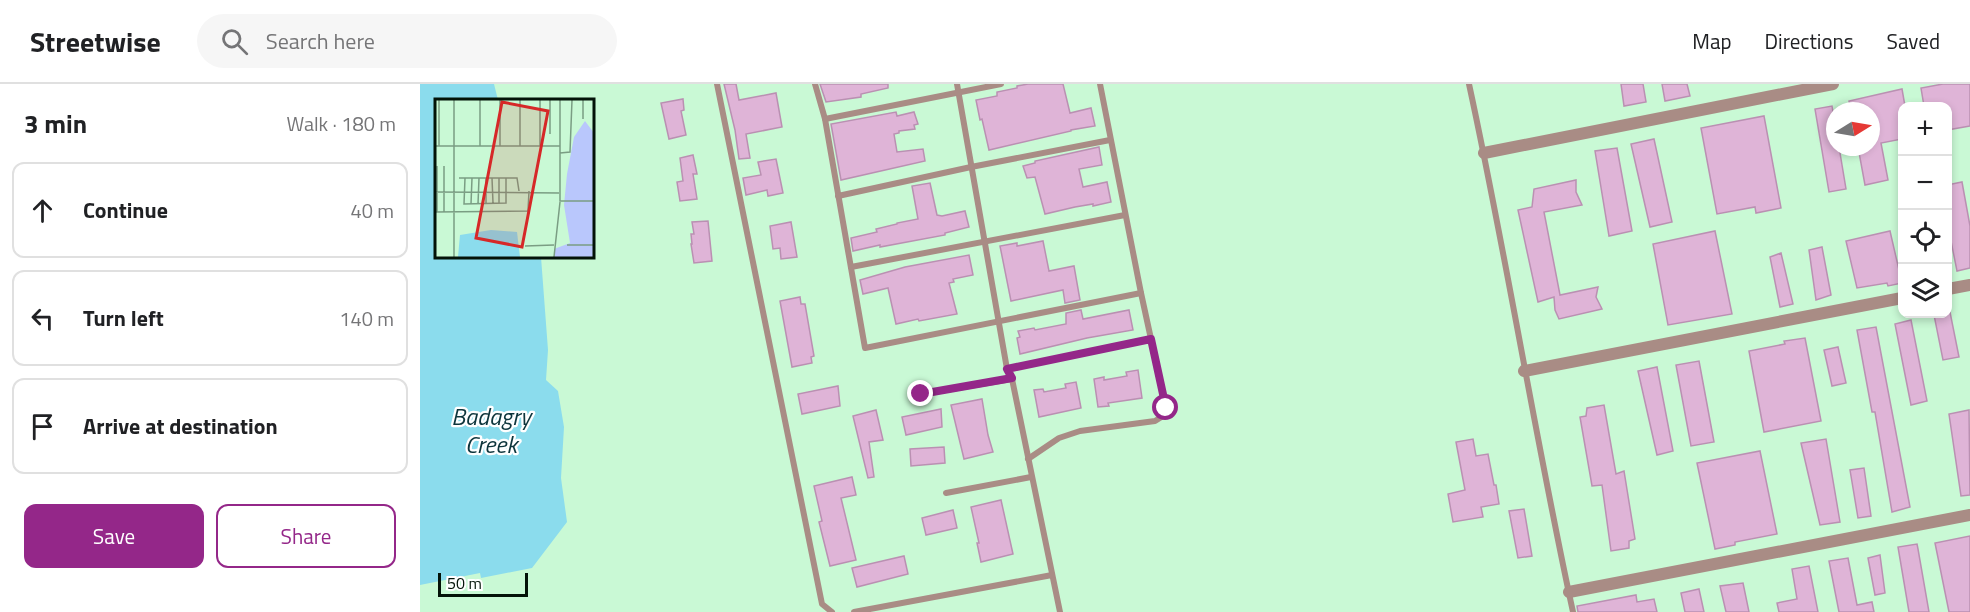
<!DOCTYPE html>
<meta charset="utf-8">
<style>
body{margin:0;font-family:"Titillium Web",sans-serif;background:#f6f6f6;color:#202124}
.controls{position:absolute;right:18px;top:18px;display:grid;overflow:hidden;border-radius:12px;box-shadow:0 3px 9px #0003}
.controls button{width:54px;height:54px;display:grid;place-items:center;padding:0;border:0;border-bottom:2px solid #e0e0e0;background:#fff;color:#202124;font:30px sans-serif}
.compass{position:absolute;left:1406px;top:18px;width:54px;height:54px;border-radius:50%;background:#fff;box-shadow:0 3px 9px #0003;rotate:79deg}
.scale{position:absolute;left:18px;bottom:15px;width:90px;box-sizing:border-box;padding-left:6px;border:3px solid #031308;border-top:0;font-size:16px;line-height:21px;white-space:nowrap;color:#031308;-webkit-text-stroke:4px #fff;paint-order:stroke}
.stop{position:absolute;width:18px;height:18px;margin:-14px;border:4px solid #942789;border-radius:50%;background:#fff}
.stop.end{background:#942789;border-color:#fff;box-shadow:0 2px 6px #0008}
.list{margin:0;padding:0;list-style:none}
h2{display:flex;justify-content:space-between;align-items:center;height:78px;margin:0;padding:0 24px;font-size:26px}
h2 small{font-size:20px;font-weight:400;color:#757577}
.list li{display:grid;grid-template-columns:39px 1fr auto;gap:18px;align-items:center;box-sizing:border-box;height:96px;margin:0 12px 12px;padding:0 12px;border:2px solid #e0e0e0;border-radius:12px}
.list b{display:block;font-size:22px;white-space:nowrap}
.list em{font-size:20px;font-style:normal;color:#757577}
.actions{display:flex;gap:12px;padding:18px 24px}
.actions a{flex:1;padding:14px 0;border:2px solid #942789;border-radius:12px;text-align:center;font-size:21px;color:#942789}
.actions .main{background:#942789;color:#fff}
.icon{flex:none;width:33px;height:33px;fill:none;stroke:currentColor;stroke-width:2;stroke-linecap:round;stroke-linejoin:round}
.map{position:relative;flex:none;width:1550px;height:528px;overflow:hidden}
header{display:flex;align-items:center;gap:36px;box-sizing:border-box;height:84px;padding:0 30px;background:#fff;border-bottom:2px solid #e0e0e0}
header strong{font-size:28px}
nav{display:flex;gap:33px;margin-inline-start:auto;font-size:21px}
.search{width:420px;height:54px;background:#f6f6f6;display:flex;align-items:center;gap:15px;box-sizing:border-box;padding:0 21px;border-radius:33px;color:#757577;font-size:22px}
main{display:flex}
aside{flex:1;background:#fff}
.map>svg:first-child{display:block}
.water{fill:#8bdced}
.building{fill:#dfb4d7;stroke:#ba90b2;stroke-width:1.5}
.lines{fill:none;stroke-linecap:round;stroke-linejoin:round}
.service{stroke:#a98c85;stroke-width:6}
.minor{stroke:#a98c85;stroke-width:12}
.route{stroke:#942789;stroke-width:8}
.labels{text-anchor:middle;stroke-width:4.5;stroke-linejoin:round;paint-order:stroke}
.water-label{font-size:24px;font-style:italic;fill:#0d353c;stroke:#fff}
.inset-road{fill:none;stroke:#7a9d83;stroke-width:1.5}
.view{fill:#d62828;fill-opacity:0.15;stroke:#d62828;stroke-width:3}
.inset-edge{fill:none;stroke:#031308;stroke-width:3}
</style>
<header>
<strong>Streetwise</strong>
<div class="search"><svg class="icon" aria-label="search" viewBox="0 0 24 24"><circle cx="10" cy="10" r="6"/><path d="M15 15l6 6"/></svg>Search here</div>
<nav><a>Map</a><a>Directions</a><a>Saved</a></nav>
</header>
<main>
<aside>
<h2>3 min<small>Walk · 180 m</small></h2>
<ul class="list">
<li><svg class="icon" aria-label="ahead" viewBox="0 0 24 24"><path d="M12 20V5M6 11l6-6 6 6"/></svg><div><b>Continue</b></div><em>40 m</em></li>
<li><svg class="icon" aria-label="left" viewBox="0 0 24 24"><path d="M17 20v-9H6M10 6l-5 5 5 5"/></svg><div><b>Turn left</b></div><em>140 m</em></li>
<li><svg class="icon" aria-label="arrive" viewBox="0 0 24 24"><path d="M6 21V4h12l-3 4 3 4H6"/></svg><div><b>Arrive at destination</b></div></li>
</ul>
<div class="actions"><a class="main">Save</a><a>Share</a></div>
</aside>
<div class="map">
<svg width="1550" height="528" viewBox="0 0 1550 528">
<rect width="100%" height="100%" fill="#c9f9d5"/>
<polygon class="water" points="0,0 74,0 78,16 16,16 16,172 121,173 128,266 126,296 138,307 144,343 141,394 147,438 112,484 61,494 60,489 0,501"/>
<g class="building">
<polygon points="304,0 316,0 319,16 356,9 362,43 326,50 330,74 319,75 315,46"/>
<polygon points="400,0 468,0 468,4 441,10 441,13 406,18"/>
<polygon points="608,0 643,0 650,29 671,24 675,42 651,46 651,47 569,66 562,35 560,36 556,16 577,12 577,8 597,4 597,2"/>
<polygon points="1201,0 1223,0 1226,18 1204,22"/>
<polygon points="1242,0 1267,0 1270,12 1245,17"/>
<polygon points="1523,0 1550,0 1550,42 1527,46 1527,22 1504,22 1501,4"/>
<polygon points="1482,5 1485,22 1482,22 1482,55 1461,59 1468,96 1445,101 1438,63 1451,63 1451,27 1431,27 1429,17"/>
<polygon points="263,15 264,26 261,27 266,51 249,55 241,19"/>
<polygon points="1412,22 1415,40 1415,63 1419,63 1426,105 1409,108 1395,25"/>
<polygon points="476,28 477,32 494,28 498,40 494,41 495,45 479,47 479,49 474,50 477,68 503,65 505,77 421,96 411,40"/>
<polygon points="1344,32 1361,124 1336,129 1335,123 1297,130 1281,44"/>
<polygon points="1234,55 1252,138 1230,143 1211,60"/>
<polygon points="679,63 682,81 659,85 663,103 687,98 691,118 673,122 673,120 655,123 625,130 615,93 607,94 603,82 615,79 615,77"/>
<polygon points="1197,64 1212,147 1189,152 1175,67"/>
<polygon points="273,71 277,90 273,90 277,115 260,117 257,98 263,97 260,74"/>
<polygon points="356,75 363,109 348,112 347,106 326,111 323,94 341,91 338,78"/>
<polygon points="1156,96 1156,108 1162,121 1124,128 1140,211 1178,203 1176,213 1182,225 1139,235 1135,226 1134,213 1118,218 1098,126 1112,123 1114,105"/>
<polygon points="1542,98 1550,142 1550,184 1537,187 1527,137 1527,101"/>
<polygon points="510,99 517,131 522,132 545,127 549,143 525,149 525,151 460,163 460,161 433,167 431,154 457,148 456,145 477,140 477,139 498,135 492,102"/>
<polygon points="288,137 292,177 274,179 271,160 272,160 271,150 274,150 272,138"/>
<polygon points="371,138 377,173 361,175 360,164 353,165 350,142"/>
<polygon points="1295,147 1312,230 1248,241 1233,160"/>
<polygon points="1470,147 1482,199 1468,202 1467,199 1437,204 1426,157"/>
<polygon points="623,157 629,187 654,182 660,216 645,219 643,206 591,217 580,162 597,159 597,162"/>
<polygon points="1402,163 1411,211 1396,216 1389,166"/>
<polygon points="1361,169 1373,220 1360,223 1350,173"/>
<polygon points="549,171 553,191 533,195 534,198 529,199 537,230 499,237 498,235 476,240 468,204 443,210 440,196 485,183"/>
<polygon points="380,213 381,220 385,220 394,272 391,273 392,279 372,283 360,217"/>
<polygon points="661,226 663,235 709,226 713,246 667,254 600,270 597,254 600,253 598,247 614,244 615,246 646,240 646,229"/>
<polygon points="1527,228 1530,228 1539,273 1523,276 1514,231 1527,230"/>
<polygon points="1491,236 1507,317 1491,321 1475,240"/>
<polygon points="1456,243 1490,423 1472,428 1455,328 1452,328 1437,246"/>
<polygon points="1385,254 1401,337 1344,348 1329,267 1365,260 1364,257"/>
<polygon points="1418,263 1426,299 1412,302 1404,266"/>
<polygon points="1279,277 1294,358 1271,362 1256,281"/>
<polygon points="1237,283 1253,367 1237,371 1218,287"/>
<polygon points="718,286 722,314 688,319 689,322 678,323 674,295 684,293 684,296 707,292 706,288"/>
<polygon points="656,298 661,324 619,333 614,306 623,305 624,308 646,304 645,300"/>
<polygon points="418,302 420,322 382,330 378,310"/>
<polygon points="562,315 568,351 573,368 544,375 531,321"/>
<polygon points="1184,321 1196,390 1204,387 1215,455 1209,457 1209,464 1191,467 1182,401 1172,402 1160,333 1166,332 1167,324"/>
<polygon points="521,325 522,343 486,351 482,333"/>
<polygon points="456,326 463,356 449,358 454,393 448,394 433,332"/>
<polygon points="1549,326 1550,411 1541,412 1529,330"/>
<polygon points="1053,355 1056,372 1068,370 1074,401 1076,401 1079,420 1061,423 1063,433 1033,438 1028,410 1045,406 1036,358"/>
<polygon points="1406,355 1420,438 1400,441 1381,359"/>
<polygon points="524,363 525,379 491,382 490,365"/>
<polygon points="1340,367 1357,450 1315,458 1315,461 1295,465 1277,379"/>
<polygon points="1444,384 1451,432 1438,434 1430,386"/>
<polygon points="432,393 436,411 421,414 436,476 410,482 399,438 402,437 394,402"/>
<polygon points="581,416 593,470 561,478 557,459 559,459 551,423"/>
<polygon points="1104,425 1112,472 1098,474 1089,427"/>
<polygon points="533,426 537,444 506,451 502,434"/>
<polygon points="1550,452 1550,528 1529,528 1515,459"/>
<polygon points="1497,460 1498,465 1509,528 1489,528 1478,463"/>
<polygon points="1460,471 1465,509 1455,511 1448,474"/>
<polygon points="484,472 488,490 437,503 432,484"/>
<polygon points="1428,474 1437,521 1452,518 1454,528 1419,528 1409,477"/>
<polygon points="1389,482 1398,528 1359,528 1357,519 1377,515 1372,485"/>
<polygon points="1323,499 1329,528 1306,528 1300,502"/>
<polygon points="1279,505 1284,528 1265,528 1261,509"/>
<polygon points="1216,511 1217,518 1234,515 1237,528 1158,528 1157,522"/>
</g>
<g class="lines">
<g class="service">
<polyline points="297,0 402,520 412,528"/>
<polyline points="395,0 405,35 445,264 721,209"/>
<polyline points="537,0 587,285 592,295 640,528"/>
<path d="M1049 0C1087 175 1115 353 1153 528"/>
<polyline points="405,35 581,0"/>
<polyline points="418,112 551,83 690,56"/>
<polyline points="431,183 705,131"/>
<polyline points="587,285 731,255"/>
<polyline points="501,310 592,295"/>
<polyline points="608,375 639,354 660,347 735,337 743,332 746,324 721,209 680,0"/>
<polyline points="526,409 611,393"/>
<polyline points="434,528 632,491"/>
</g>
<g class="minor">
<polyline points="1064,69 1413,0"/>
<polyline points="1528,205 1550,201"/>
<polyline points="1104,287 1482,214"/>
<polyline points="1149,508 1550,431"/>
</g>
</g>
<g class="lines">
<polyline class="route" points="501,310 592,294 587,285 731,255 746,324"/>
</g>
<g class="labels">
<g class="water-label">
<text x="71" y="341">Badagry<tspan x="71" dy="28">Creek</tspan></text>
</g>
</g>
<g transform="translate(15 15)">
<rect width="159" height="159" fill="#c9f9d5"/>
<path d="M150 22 159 34V158H119V150L135 144 129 106 132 75 139 38Z" fill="#b9c7fc"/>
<path d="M56 131 82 133 85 158H23L25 136Z" fill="#8bdced"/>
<path class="inset-road" d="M4 1V47M45 1V47M65 1V47M115 1V35M125 1V102H159M148 1V20M0 47H125M85 47V1M105 47V1M125 54 135 53 137 1M2 67V113M9 67V113M24 79H82L84 92M30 79 29 105 71 104V79M57 79 58 104M0 93 124 94M51 104V79M64 104V79M36 105 37 79M43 105 44 79M0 113 93 112 94 92M0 121V158M132 146H159M90 147 119 146M19 158V1M119 158 125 103"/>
<path class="view" d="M67 3 113 12 87 148 41 139Z"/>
<rect width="159" height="159" class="inset-edge"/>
</g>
</svg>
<div class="controls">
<button>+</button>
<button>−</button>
<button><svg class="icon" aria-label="locate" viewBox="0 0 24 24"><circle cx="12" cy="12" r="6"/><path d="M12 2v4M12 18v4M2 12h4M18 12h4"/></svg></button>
<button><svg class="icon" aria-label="layers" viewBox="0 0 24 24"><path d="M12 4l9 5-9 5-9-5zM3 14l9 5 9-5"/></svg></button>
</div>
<svg class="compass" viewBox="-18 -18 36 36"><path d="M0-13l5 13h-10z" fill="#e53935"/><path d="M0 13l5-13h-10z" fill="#757577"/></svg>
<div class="scale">50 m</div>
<div class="stop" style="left:746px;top:324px"></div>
<div class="stop end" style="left:501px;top:310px"></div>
</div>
</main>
